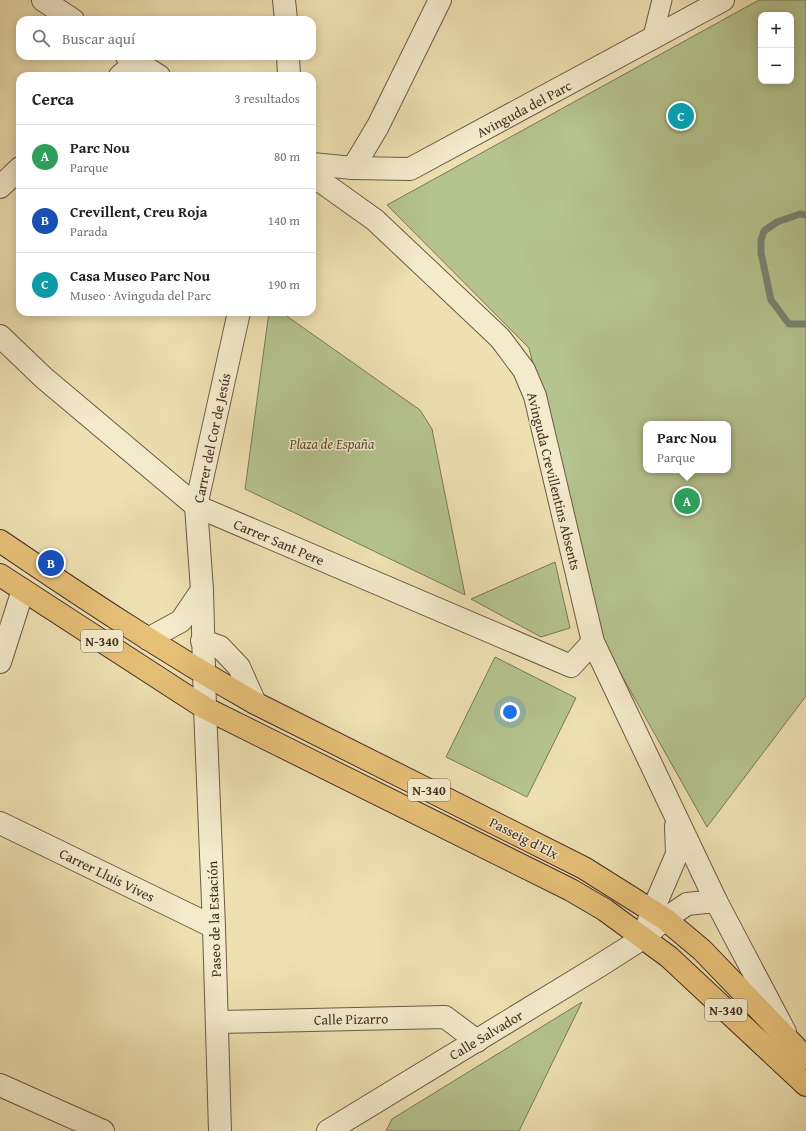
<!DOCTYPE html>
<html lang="es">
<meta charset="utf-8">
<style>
body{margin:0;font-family:"Gentium Book Plus",serif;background:#f6f6f6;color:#202124}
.controls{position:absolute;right:12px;top:12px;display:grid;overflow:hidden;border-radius:8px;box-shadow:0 2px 10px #0003}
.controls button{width:36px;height:36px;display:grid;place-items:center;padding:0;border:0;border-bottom:1px solid #e0e0e0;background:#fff;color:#202124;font:20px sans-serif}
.you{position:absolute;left:510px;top:712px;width:14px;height:14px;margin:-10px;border:3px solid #fff;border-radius:50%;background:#1a73e8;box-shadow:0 0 0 6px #1a73e833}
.badge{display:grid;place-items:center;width:26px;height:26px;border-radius:50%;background:#0b8043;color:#fff;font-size:13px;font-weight:700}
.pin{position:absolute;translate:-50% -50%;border:2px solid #fff;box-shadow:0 1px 4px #0006}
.popup{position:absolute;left:643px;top:421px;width:88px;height:52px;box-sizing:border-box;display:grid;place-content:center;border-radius:8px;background:#fff;filter:drop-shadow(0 1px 3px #0005);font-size:13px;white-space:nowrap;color:#757577}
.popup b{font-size:15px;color:#202124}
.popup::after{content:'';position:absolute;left:50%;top:100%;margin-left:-8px;border:8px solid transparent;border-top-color:#fff}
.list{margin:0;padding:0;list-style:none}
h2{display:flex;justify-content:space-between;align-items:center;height:52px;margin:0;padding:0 16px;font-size:17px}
h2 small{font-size:13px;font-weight:400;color:#757577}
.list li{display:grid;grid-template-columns:26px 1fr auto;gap:12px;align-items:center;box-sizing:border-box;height:64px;padding:0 16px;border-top:1px solid #e0e0e0}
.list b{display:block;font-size:15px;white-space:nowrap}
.list p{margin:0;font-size:13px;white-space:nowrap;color:#757577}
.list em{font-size:13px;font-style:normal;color:#757577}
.icon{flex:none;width:22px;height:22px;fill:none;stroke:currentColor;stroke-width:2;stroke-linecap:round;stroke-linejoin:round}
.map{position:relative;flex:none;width:806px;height:1131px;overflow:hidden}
.search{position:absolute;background:#fff;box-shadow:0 2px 10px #0003;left:16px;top:16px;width:300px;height:44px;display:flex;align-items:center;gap:10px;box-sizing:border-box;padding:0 14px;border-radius:12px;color:#757577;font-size:15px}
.panel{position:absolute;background:#fff;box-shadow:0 2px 10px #0003;left:16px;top:72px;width:300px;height:244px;border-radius:12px}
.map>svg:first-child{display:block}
.green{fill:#b5c38e;stroke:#7c7858;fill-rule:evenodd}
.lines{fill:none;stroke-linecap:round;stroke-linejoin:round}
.stream{stroke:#788471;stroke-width:7}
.pedestrian-casing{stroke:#6e5945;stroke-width:21}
.minor-casing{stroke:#6e5945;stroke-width:24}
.tertiary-casing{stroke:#6e5945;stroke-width:24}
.trunk-casing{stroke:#442c21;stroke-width:24}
.pedestrian{stroke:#f4ebcc;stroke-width:19}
.minor{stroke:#f4ebcc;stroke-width:22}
.tertiary{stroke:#f4ebcc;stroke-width:22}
.trunk{stroke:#e7c078;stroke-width:22}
.labels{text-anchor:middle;stroke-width:3;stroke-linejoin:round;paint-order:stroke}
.shield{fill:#f4ebcc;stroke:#796554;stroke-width:1}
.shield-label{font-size:13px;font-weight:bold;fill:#442c21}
.street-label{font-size:14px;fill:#442c21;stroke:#f4ebcc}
.park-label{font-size:14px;font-style:italic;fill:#5b4a37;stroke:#f4ebcc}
</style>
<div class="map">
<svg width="806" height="1131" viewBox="0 0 806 1131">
<rect width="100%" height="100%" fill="#eee0b1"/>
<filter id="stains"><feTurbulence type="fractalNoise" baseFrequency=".005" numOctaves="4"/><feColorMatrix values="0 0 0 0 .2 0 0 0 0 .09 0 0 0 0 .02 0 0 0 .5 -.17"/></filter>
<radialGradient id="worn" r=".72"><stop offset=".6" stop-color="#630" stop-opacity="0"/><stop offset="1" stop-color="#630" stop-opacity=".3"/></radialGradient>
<g class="green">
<path d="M759 0H806V696L707 827 603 642 529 348 387 205ZM761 15H791V81H761ZM646 424H728V470H646Z"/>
<polygon points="269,312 281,312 420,410 432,429 465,595 245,489"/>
<polygon points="555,562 570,628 541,637 471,599"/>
<polygon points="495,657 576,698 527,797 446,757"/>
<polygon points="582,1002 519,1131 386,1131 392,1119"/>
</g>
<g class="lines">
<polyline class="stream" points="806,215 800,214 777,222 764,231 761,240 761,253 771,300 789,324 806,324"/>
<g class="pedestrian-casing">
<polyline id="pedestrian" points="652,40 662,0"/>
</g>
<g class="minor-casing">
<g id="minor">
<polyline points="43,0 73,20"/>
<polyline points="284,0 286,20"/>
<polyline points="127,56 159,76"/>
<polyline points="288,56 289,76"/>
<polyline points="120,76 136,62"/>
<polyline points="312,164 353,168 410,169 723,0"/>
<polyline points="353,168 378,126 440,0"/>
<polyline points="312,175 375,220 500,338 524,370 535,396 593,642 716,901 785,1032"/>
<polyline points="0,187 20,168"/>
<polyline points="0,336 44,378 196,506 571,666 593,642"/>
<polyline points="148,639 181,621 202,590"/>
<polyline points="202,641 220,647 239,667 255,703"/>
<polyline points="0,662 23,590"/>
<polyline points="205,708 202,590 196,506 239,312"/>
<polyline points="0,823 214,927"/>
<polyline points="646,929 652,912 677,854 676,826"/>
<polyline points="217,1022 445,1017 477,1041"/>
<polyline points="0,1085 103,1131"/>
<polyline points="328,1131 599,966 643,938 665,919 687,904 716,901"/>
</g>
</g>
<g class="tertiary-casing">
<polyline id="tertiary" points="205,708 214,927 220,1131"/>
</g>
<g class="trunk-casing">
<g id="trunk">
<path d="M0 541C84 598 167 653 255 703L584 868 665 919 702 950 806 1058"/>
<polyline points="0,575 205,708 571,890 605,910 669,957 806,1085"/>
</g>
</g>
<use href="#pedestrian" class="pedestrian"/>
<use href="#minor" class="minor"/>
<use href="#tertiary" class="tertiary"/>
<use href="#trunk" class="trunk"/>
</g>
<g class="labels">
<g class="shield">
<rect x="81" y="630" width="42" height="22" rx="3"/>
<rect x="408" y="779" width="42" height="22" rx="3"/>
<rect x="705" y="999" width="42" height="22" rx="3"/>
</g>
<g class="shield-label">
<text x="102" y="646">N-340</text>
<text x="429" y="795">N-340</text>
<text x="726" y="1015">N-340</text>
</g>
<g class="street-label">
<text transform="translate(524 109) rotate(-28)" y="5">Avinguda del Parc</text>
<text transform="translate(212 438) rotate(-78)" y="5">Carrer del Cor de Jesús</text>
<text transform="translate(554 481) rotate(76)" y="5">Avinguda Crevillentins Absents</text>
<text transform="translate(279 542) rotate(23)" y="5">Carrer Sant Pere</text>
<text transform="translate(524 838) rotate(27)" y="5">Passeig d'Elx</text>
<text transform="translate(107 875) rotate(26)" y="5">Carrer Lluis Vives</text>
<text transform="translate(214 919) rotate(-92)" y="5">Paseo de la Estación</text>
<text transform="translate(351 1019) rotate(-1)" y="5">Calle Pizarro</text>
<text transform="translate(486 1035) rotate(-31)" y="5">Calle Salvador</text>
</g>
<g class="park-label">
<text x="332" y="449">Plaza de España</text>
</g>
</g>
<rect width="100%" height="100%" filter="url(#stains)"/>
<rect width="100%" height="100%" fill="url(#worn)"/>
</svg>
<div class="controls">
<button>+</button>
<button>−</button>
</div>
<div class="you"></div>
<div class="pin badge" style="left:687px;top:501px;background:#2e9e5b">A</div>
<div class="popup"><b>Parc Nou</b>Parque</div>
<div class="pin badge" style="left:51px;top:563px;background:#1a4fb4">B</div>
<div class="pin badge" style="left:681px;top:116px;background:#0f9aa8">C</div>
<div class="search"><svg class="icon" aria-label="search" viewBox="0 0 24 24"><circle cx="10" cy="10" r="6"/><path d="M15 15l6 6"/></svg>Buscar aquí</div>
<section class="panel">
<h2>Cerca<small>3 resultados</small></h2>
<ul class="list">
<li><span class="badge" style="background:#2e9e5b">A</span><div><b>Parc Nou</b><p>Parque</p></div><em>80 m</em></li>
<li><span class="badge" style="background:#1a4fb4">B</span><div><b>Crevillent, Creu Roja</b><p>Parada</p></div><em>140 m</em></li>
<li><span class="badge" style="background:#0f9aa8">C</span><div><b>Casa Museo Parc Nou</b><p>Museo · Avinguda del Parc</p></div><em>190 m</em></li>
</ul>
</section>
</div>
